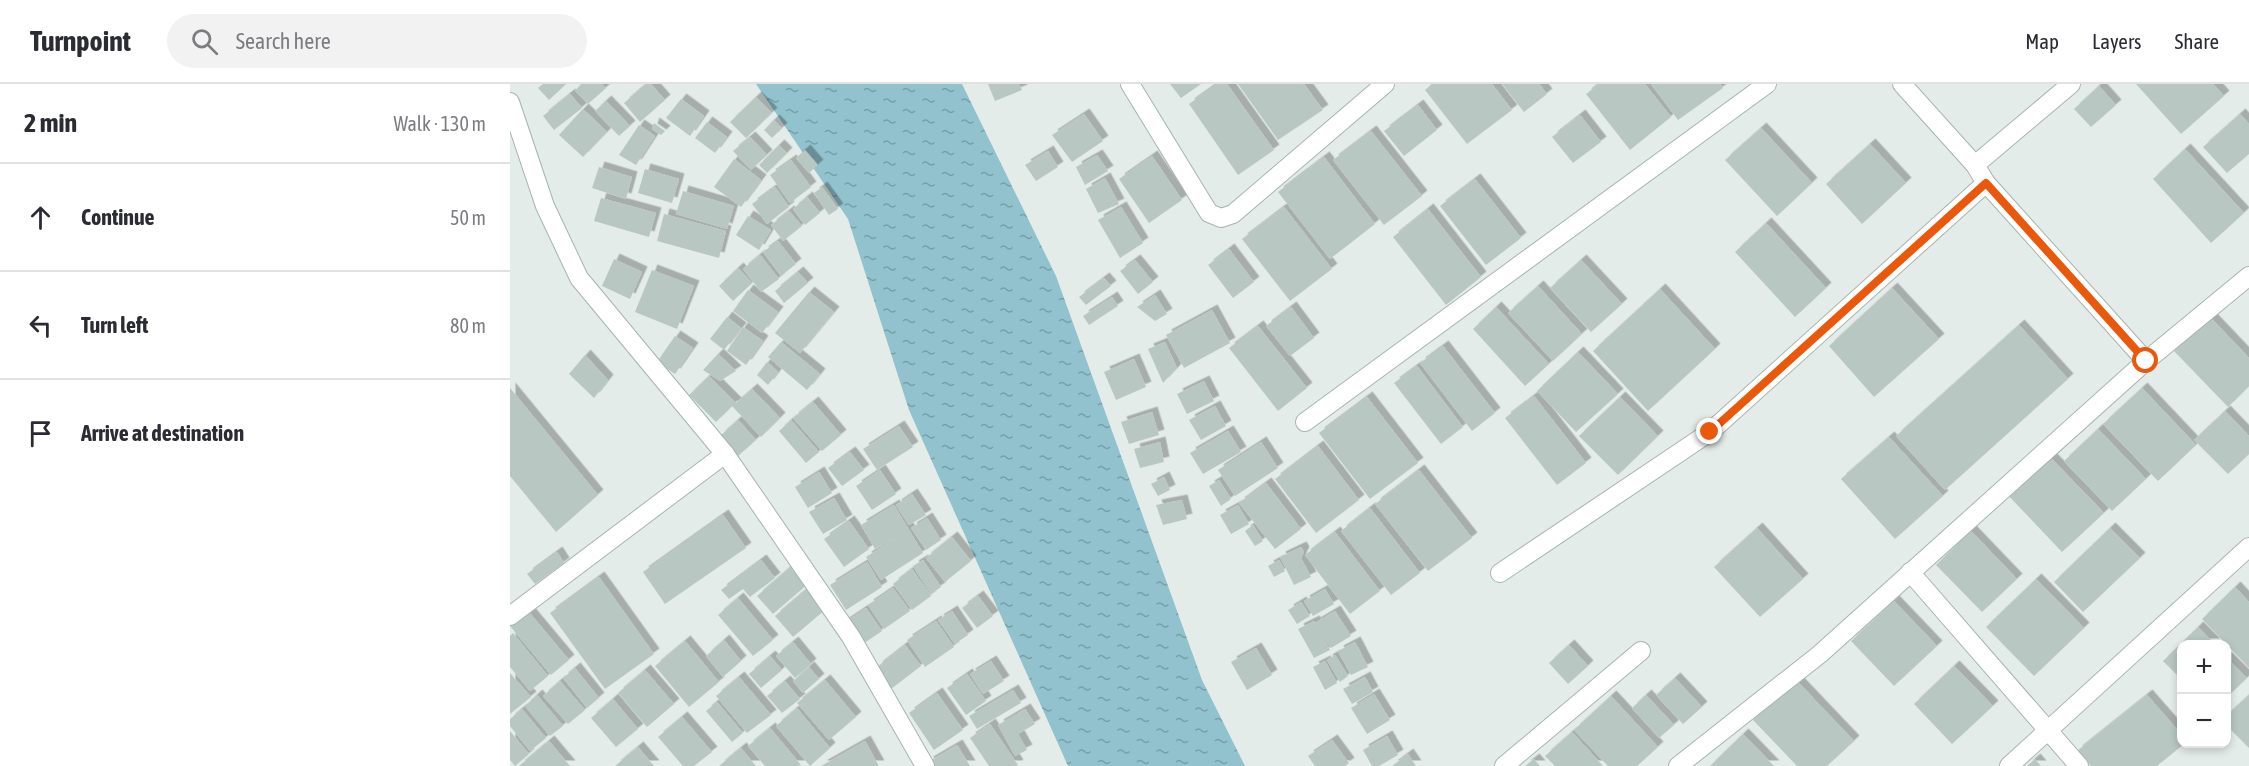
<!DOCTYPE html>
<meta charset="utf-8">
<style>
body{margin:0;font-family:"Asap Condensed",sans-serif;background:#f2f2f3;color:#2b2b33}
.controls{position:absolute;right:18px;bottom:18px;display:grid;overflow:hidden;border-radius:12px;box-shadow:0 3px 9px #0003}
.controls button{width:54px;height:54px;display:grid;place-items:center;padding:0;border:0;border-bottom:2px solid #e1e1e2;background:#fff;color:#2b2b33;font:30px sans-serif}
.stop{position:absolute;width:18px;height:18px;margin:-14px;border:4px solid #ea580c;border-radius:50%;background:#fff}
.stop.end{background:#ea580c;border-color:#fff;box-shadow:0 2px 6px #0008}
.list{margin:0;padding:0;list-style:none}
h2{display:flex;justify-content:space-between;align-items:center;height:78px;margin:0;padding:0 24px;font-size:26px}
h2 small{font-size:20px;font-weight:400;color:#7c7c81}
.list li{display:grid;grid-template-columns:39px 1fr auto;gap:18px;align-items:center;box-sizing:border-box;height:108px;padding:0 24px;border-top:2px solid #e1e1e2}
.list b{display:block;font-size:22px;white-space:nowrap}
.list em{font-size:20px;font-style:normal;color:#7c7c81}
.icon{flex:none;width:33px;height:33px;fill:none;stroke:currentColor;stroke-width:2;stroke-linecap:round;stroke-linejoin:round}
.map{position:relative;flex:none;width:1739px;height:682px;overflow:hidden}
header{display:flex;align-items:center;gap:36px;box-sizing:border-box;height:84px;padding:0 30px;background:#fff;border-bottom:2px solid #e1e1e2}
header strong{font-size:28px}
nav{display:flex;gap:33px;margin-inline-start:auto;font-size:21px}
.search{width:420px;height:54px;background:#f2f2f3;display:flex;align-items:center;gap:15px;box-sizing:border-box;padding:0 21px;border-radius:33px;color:#7c7c81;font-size:22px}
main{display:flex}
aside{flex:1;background:#fff}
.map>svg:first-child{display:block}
.water{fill:url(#water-ripples)}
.building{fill:#b9c7c2;filter:url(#shadow)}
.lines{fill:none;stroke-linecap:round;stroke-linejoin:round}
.minor-casing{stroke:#a7b4b0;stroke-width:20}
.minor{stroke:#fff;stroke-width:18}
.route{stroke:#ea580c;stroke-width:8}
</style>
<header>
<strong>Turnpoint</strong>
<div class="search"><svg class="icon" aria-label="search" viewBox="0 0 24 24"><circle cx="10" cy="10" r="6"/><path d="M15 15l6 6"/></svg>Search here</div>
<nav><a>Map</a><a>Layers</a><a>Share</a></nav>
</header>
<main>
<aside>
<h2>2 min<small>Walk · 130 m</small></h2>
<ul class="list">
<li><svg class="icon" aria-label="ahead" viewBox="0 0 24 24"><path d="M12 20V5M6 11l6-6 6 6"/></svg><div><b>Continue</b></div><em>50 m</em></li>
<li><svg class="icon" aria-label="left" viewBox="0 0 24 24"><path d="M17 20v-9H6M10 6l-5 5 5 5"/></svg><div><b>Turn left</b></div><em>80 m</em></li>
<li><svg class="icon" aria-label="arrive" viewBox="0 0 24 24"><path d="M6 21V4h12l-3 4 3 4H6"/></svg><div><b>Arrive at destination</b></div></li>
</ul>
</aside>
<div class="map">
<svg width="1739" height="682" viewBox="0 0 1739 682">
<defs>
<pattern id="water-ripples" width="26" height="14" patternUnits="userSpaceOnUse" patternTransform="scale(1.5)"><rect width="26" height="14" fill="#91c2cd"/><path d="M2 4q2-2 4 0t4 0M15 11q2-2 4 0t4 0" fill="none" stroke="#769fa7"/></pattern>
<filter id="shadow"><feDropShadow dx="5.5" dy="-5.5" stdDeviation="0" flood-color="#0004"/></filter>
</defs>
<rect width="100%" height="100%" fill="#e4ece9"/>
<polygon class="water" points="246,0 452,0 546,192 692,596 735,682 558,682 399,326 338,135"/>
<g class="building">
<polygon points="33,0 56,0 39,16 28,4"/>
<polygon points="71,0 91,0 96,4 78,20 65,7"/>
<polygon points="136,0 141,0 155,16 130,38 114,19"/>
<polygon points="478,0 509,0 512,6 485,17"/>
<polygon points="660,0 691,0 671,14"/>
<polygon points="707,0 717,0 764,66 728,91 679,20"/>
<polygon points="728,0 794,0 813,26 768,56"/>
<polygon points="922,0 982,0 1002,26 957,60 915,6"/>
<polygon points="992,0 1029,0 1037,10 1014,28"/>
<polygon points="1089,0 1135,0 1161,33 1120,66 1076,10"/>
<polygon points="1141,0 1210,0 1213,4 1168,36"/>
<polygon points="1626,0 1703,0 1714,12 1671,50"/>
<polygon points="1589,2 1606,21 1581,43 1564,25"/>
<polygon points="60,10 72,24 44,46 33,32"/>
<polygon points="246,13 262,29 236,54 220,38"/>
<polygon points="171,15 194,32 180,52 156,34"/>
<polygon points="96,17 120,42 109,52 85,27"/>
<polygon points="908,21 927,46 894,72 874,47"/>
<polygon points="73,25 97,48 73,73 49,51"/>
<polygon points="574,30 593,57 562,78 542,51"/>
<polygon points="1730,30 1739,40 1739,70 1717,89 1693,63"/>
<polygon points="1070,31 1091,58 1063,79 1042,53"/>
<polygon points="264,36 272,44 262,54 254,46"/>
<polygon points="197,38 217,53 205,69 185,54"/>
<polygon points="144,39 155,47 151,51 142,45"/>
<polygon points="129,41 145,52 126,81 109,71"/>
<polygon points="1251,44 1302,99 1267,132 1215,76"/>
<polygon points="861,47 912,112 874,141 823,76"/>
<polygon points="240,53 257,71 241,86 223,67"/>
<polygon points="1360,60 1396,99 1352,140 1316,100"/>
<polygon points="269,61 277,69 257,89 249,81"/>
<polygon points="1675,65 1734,129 1701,159 1643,95"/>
<polygon points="295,66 308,81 299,89 286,74"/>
<polygon points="538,67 548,83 526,97 515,81"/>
<polygon points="587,71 598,87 575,101 566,83"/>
<polygon points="642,72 672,116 639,139 609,95"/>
<polygon points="814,73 865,140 820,175 768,108"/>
<polygon points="224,75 251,96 231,123 204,103"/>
<polygon points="281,76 301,103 280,119 260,91"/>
<polygon points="89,83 122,93 116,115 82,104"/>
<polygon points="135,85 169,95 162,119 128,109"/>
<polygon points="595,94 609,120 588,129 576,105"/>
<polygon points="965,95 1011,154 976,181 930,122"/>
<polygon points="265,103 279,123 257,140 242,120"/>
<polygon points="312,103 328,125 319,131 304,109"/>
<polygon points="173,107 224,122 217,145 166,130"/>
<polygon points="297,113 310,129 295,141 283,125"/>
<polygon points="91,114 146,129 139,153 84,137"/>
<polygon points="611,123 633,159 610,174 588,136"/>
<polygon points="774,123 822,185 780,217 732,155"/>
<polygon points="918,125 971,193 936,221 883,153"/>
<polygon points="279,127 292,142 273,157 261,141"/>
<polygon points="154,130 216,147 209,174 147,157"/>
<polygon points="238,132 261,146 249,166 226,151"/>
<polygon points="1256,139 1316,204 1285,233 1225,168"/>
<polygon points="268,157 286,180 271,192 253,168"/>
<polygon points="719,165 744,198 723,214 698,181"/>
<polygon points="250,171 269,195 251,208 233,185"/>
<polygon points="104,175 132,188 120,215 92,202"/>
<polygon points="625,176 643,198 628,210 610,187"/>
<polygon points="1071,176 1112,220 1081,248 1040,204"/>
<polygon points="228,184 242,199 223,217 209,202"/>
<polygon points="142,186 184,202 167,245 125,228"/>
<polygon points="288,188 298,199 274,219 265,207"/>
<polygon points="594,194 601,202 576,221 569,213"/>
<polygon points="1028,202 1072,250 1043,277 998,229"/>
<polygon points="1382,204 1429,255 1364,313 1319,262"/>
<polygon points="1150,205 1205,265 1138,327 1083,267"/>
<polygon points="238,206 268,228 252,249 223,227"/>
<polygon points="299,208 324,228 290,269 265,249"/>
<polygon points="645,211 657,230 645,237 627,223"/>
<polygon points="602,213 608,222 579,241 573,232"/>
<polygon points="781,223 804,254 780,272 756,242"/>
<polygon points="986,223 1039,280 1015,302 963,245"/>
<polygon points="702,226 720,259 674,284 656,251"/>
<polygon points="217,233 231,244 214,266 200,255"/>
<polygon points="1700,233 1739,274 1739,302 1718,323 1664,267"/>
<polygon points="1509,241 1558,295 1435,406 1386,352"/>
<polygon points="748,242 797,304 768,327 719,264"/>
<polygon points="233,243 253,257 236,281 217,267"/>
<polygon points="165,252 183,264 165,290 147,278"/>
<polygon points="271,258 310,290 297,306 258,273"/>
<polygon points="655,258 667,284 653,299 638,265"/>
<polygon points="933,262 985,329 962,347 910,279"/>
<polygon points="1068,268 1108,310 1066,348 1027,307"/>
<polygon points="208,270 226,287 210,297 193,286"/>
<polygon points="75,271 98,296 84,314 59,290"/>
<polygon points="624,275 636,303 606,316 594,288"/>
<polygon points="257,278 268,288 258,301 247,291"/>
<polygon points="907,282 953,343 931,360 884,299"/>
<polygon points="199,292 226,319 242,305 270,334 251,353 222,322 206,338 179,311"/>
<polygon points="694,297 704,317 677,330 667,310"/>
<polygon points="0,304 88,411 46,448 0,392"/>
<polygon points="1632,304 1686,361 1648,397 1593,340"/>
<polygon points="1024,312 1076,379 1047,401 995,334"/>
<polygon points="857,313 908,379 860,415 809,349"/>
<polygon points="1110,313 1148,352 1108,391 1069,352"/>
<polygon points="303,318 331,351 312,367 283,334"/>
<polygon points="705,322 716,342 691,356 679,336"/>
<polygon points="1715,327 1739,352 1739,370 1718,390 1684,356"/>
<polygon points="642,328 649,351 619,360 611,338"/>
<polygon points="228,336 246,356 228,372 210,352"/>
<polygon points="281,336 309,368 296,379 269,347"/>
<polygon points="389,342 403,363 367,386 353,365"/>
<polygon points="1588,345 1636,395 1602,427 1554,377"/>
<polygon points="718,347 731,368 693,390 680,369"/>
<polygon points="1379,353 1433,412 1385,455 1331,395"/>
<polygon points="650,358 654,378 630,384 624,365"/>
<polygon points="751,358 768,384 725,412 708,386"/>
<polygon points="808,362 849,416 806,449 765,395"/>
<polygon points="340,368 354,386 332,402 318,384"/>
<polygon points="1536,369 1594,429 1552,468 1495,408"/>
<polygon points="370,386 386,410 362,426 346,402"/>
<polygon points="909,386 962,454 918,487 865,420"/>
<polygon points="309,388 322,409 298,424 285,403"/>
<polygon points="654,393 660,406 648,412 641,400"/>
<polygon points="709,396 721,415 711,422 699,402"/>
<polygon points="756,399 791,445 765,465 729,419"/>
<polygon points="402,410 416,431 399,441 386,421"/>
<polygon points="324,414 337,436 313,450 299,428"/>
<polygon points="672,416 677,435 653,441 646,421"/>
<polygon points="384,421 413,469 371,496 356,473 392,450 365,465 351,441"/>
<polygon points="728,421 739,440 721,450 710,431"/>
<polygon points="860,424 910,489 881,511 831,447"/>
<polygon points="213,431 236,464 155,520 133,488"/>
<polygon points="417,434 431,456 416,466 401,444"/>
<polygon points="339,437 359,465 334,483 314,455"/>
<polygon points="743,441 753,457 745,462 735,447"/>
<polygon points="1247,444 1293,495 1250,533 1204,483"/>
<polygon points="1600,444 1630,474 1573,528 1544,498"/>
<polygon points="1461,447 1507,495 1472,528 1426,481"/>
<polygon points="825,448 870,507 840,530 795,471"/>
<polygon points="442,453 461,477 435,498 416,474"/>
<polygon points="791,463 794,468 791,474 801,493 784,501 770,473"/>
<polygon points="47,468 54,479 25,500 17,490"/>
<polygon points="251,476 265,494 240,513 233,505 219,515 211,506"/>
<polygon points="413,476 431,503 421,510 403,482"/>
<polygon points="769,476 775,487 764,493 758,482"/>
<polygon points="357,478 372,503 336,526 320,501"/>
<polygon points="283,481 299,499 263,530 247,512"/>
<polygon points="402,485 421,512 402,526 383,500"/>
<polygon points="89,493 144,570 95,605 40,529"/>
<polygon points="1526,495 1574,544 1524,592 1476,543"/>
<polygon points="1725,503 1739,518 1739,584 1692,535"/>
<polygon points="298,504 316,525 283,553 265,532"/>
<polygon points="383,504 400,527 374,545 358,521"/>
<polygon points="815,505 824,520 803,532 794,517"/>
<polygon points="468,512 483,532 467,544 452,524"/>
<polygon points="228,514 263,556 243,572 208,531"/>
<polygon points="1384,517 1427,562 1384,602 1341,557"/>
<polygon points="791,518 800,532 787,540 778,526"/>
<polygon points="356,524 372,547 350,562 334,539"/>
<polygon points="18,527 59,576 41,591 0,542"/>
<polygon points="442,527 458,551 445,560 428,536"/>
<polygon points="825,527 841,552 821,564 805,539"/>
<polygon points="426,537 444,563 415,583 397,556"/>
<polygon points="804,537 820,566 804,574 788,545"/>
<polygon points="1688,543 1705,560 1672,560 1672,596 1653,577"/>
<polygon points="3,549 38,592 20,607 0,583 0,552"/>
<polygon points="214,556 231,577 213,593 196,572"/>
<polygon points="175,557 209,598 179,623 145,582"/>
<polygon points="283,558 301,580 285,594 266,572"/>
<polygon points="845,558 858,583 841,591 828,567"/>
<polygon points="395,561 411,582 381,605 367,583"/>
<polygon points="1059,561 1078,582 1058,600 1039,579"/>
<polygon points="746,564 762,591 737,606 721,578"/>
<polygon points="825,571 838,592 830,598 817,576"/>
<polygon points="260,572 272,586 251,604 239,590"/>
<polygon points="1716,573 1737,594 1716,614"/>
<polygon points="481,577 494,597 473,610 460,590"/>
<polygon points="815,577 827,599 815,606 803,583"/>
<polygon points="1444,582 1483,622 1442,660 1404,620"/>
<polygon points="299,583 309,595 293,609 283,597"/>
<polygon points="65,584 89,614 77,624 53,594"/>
<polygon points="135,586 164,620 137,643 108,609"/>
<polygon points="0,589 21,613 0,630"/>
<polygon points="457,590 476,617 456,631 437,604"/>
<polygon points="229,593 261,631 237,649 206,612"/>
<polygon points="855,593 863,608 842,620 833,605"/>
<polygon points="1165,594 1192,623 1173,640 1146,611"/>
<polygon points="1285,595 1344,657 1317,682 1287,682 1243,636"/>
<polygon points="315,596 346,633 319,656 287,619"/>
<polygon points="50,597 75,626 58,640 33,612"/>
<polygon points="275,597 290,615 272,629 257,612"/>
<polygon points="503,606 511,619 467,645 459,632"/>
<polygon points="427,609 453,646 424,666 399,629"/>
<polygon points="864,610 880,636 857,650 841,624"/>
<polygon points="27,611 53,642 40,652 15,622"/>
<polygon points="1136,611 1164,641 1149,654 1122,624"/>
<polygon points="1637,611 1672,651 1672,660 1674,660 1647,682 1581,682 1567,667"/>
<polygon points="1739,611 1739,664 1716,641 1716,632"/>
<polygon points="1101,612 1148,663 1127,682 1098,682 1064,646"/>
<polygon points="103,615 128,645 106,663 81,634"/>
<polygon points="207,618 233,649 222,658 196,627"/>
<polygon points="287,624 320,664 300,682 266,642"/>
<polygon points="12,625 36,654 20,667 0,642 0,635"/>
<polygon points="515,625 525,640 508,650 517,666 505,672 488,641"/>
<polygon points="172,633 202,668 184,682 173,682 148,653"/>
<polygon points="480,640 508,681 506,682 479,682 460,654"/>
<polygon points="260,644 291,681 289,682 255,682 238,662"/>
<polygon points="0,647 19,670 5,682 0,676"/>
<polygon points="1062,648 1093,682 1045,682 1035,672"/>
<polygon points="1233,650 1264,682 1200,682"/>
<polygon points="877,652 888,671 869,682 862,682 853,666"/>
<polygon points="822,656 839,679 835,682 805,682 798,672"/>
<polygon points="39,657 60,682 9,682"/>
<polygon points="355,657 369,682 311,682"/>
<polygon points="447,661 460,682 420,682 418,678"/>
<polygon points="128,663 144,682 105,682"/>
<polygon points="231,664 246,682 209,682"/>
<polygon points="898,670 906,682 882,682"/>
<polygon points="1024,675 1030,682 1015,682"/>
<polygon points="1525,675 1531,682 1517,682"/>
</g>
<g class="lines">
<g class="minor-casing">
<g id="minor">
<polyline points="620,0 699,129 711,134 723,130 875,0"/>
<polyline points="0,18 35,122 69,194 215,370 341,553 415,682"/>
<polyline points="1465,81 1561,0"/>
<polyline points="1636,277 1739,192"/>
<polyline points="795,338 1257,0"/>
<polyline points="1400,488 1569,682"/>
<polyline points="990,489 1200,348 1476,99"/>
<polyline points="0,532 215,370"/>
<polyline points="994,682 1131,567"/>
<polyline points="1168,682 1310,570 1636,277 1476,99 1465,81 1392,0"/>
<polyline points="1499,682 1739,463"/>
</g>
</g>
<use href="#minor" class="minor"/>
</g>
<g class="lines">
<polyline class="route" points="1200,348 1476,99 1636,277"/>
</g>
</svg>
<div class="controls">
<button>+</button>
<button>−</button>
</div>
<div class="stop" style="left:1636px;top:277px"></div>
<div class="stop end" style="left:1200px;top:348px"></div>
</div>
</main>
